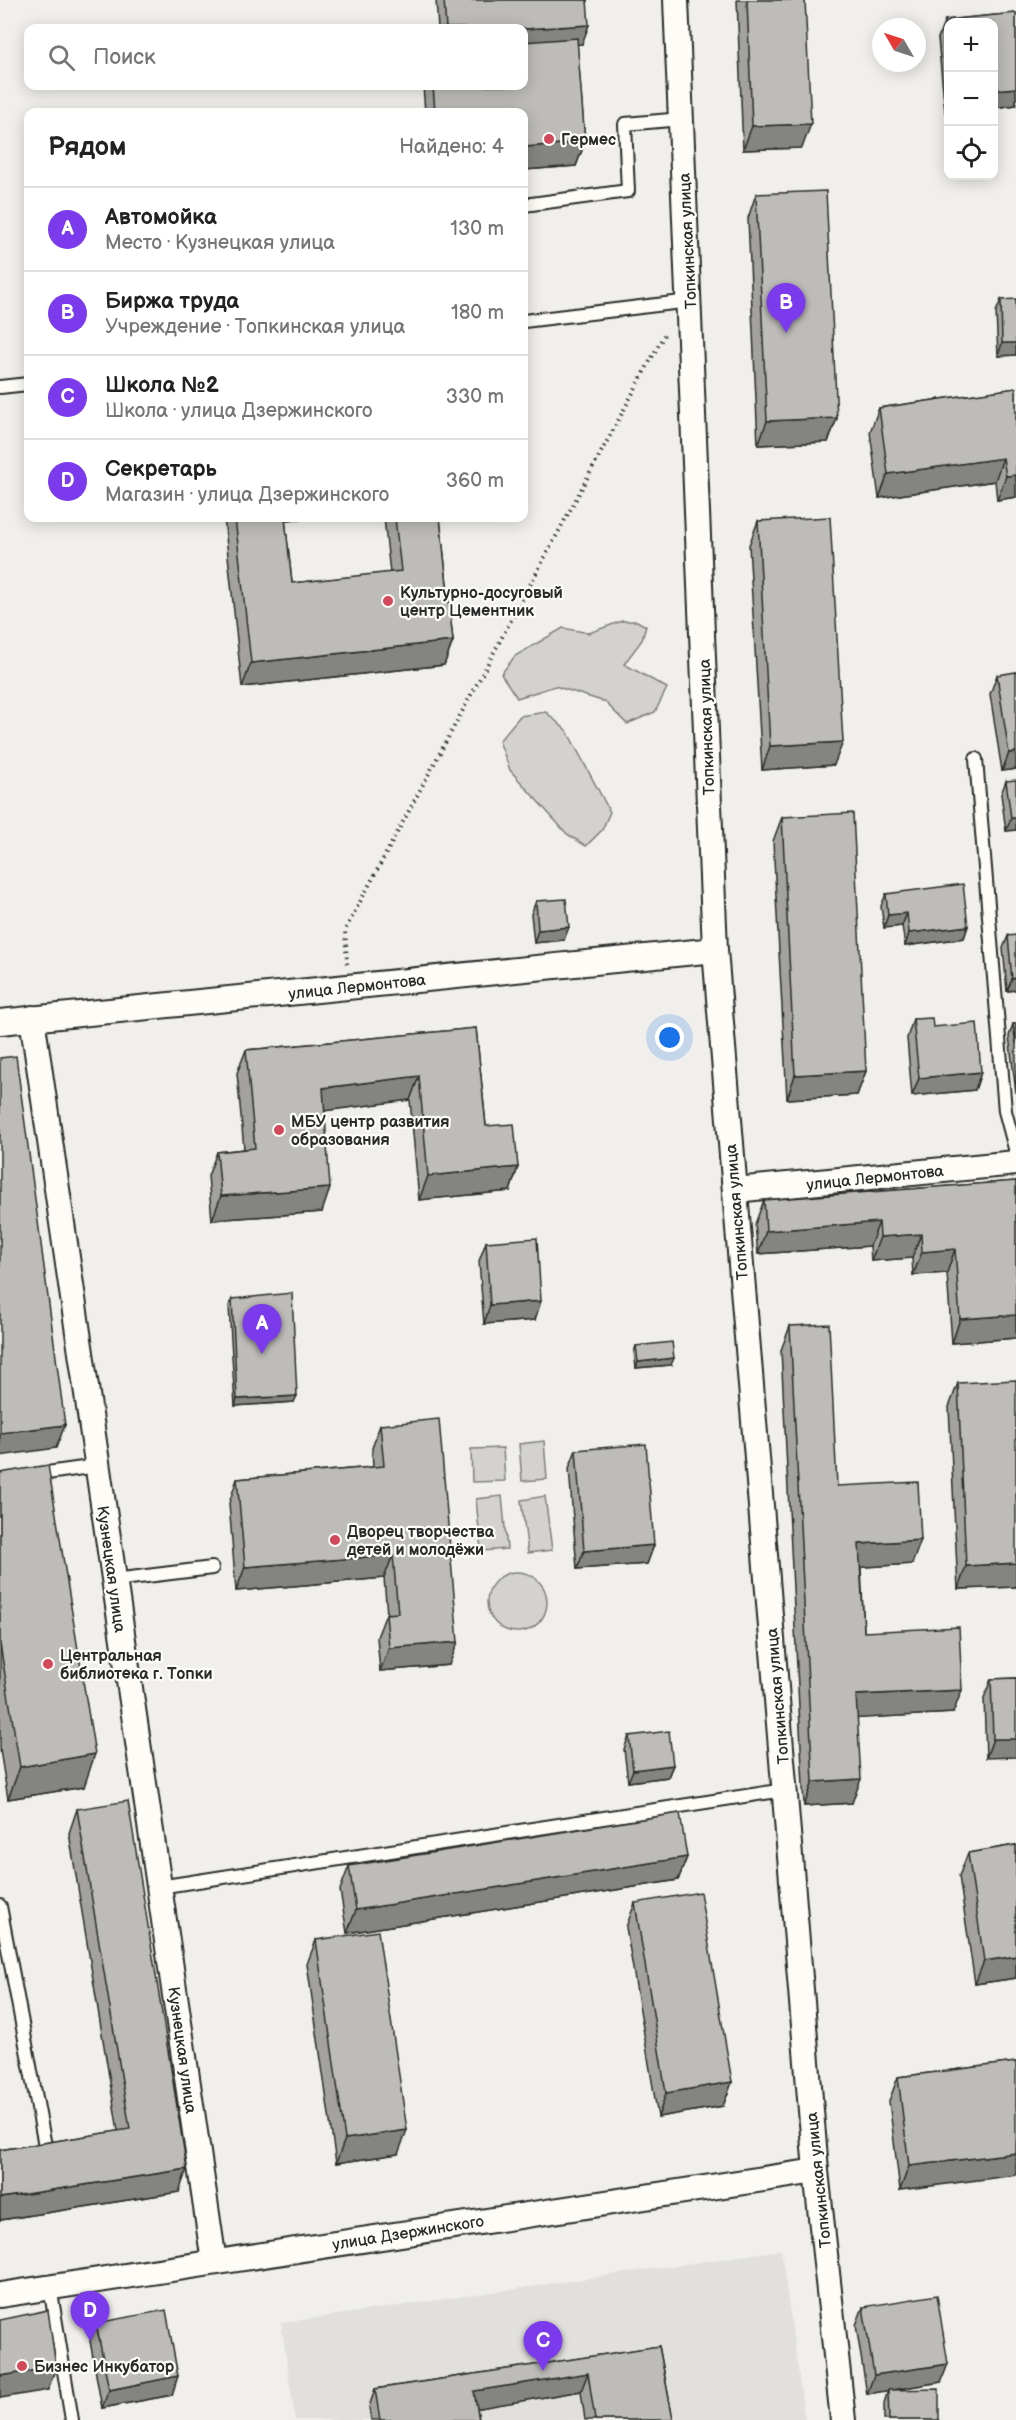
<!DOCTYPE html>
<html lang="ru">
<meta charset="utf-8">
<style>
body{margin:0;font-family:"Balsamiq Sans",sans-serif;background:#f6f6f6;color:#222}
.controls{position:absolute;right:18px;top:18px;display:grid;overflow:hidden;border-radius:12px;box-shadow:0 3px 15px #0003}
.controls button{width:54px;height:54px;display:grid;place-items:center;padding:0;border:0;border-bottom:2px solid #e0e0e0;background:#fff;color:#222;font:30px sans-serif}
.compass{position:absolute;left:872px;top:18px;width:54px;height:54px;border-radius:50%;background:#fff;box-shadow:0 3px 15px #0003;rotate:309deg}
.you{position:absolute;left:670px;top:1038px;width:21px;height:21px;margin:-15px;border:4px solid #fff;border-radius:50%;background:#1a73e8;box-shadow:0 0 0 9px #1a73e833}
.badge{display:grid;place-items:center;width:39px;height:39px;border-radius:50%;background:#7c3aed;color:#fff;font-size:20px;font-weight:700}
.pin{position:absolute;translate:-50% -50px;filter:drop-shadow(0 2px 3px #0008)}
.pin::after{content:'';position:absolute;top:32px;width:21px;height:18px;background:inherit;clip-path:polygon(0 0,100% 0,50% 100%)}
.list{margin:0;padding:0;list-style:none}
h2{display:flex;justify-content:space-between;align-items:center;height:78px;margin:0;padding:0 24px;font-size:26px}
h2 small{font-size:20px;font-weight:400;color:#767676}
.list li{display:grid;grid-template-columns:39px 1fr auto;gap:18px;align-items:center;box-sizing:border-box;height:84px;padding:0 24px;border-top:2px solid #e0e0e0}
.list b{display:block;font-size:22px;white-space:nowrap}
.list p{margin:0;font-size:20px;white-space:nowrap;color:#767676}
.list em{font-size:20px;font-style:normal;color:#767676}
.icon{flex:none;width:33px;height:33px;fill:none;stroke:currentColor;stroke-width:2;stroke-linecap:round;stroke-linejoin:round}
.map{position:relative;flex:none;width:1016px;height:2420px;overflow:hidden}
.search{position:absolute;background:#fff;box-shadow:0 3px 15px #0003;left:24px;top:24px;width:504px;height:66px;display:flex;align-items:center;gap:15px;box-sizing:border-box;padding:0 21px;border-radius:12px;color:#767676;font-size:22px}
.panel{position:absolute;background:#fff;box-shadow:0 3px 15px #0003;left:24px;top:108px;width:504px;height:414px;border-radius:12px}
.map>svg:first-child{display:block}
.built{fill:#e1e0dc}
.green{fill:#d3d2cf;stroke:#7f7e7d;stroke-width:1.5}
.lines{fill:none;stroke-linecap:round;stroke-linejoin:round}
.lane-casing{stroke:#2b2b2b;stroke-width:16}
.street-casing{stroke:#2b2b2b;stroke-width:28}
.path{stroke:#2b2b2b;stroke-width:4;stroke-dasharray:1.5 4.5;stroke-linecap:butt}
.lane{stroke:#fdfcf7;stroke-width:12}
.street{stroke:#fdfcf7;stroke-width:24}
.wall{fill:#a3a29e;stroke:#2b2b2b;stroke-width:1.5}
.shaded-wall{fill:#848481;stroke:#2b2b2b;stroke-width:1.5}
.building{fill:#bdbcb8;stroke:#2b2b2b;stroke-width:1.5}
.poi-dot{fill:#d1495b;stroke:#fdfcf7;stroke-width:2}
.labels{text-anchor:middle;stroke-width:4.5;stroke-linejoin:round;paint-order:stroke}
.poi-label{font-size:16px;font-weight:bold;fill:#2b2b2b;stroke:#fdfcf7;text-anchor:start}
.street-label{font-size:16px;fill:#2b2b2b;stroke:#fdfcf7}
</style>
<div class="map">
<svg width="1016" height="2420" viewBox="0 0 1016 2420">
<rect width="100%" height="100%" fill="#f0efeb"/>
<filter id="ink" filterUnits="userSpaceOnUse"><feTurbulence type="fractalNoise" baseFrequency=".0167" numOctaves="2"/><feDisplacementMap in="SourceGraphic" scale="12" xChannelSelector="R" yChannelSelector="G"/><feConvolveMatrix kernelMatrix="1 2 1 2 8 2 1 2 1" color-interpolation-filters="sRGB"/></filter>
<g filter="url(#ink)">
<polygon class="built" points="781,2250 805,2420 295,2420 281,2323"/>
<g class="green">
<polygon points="622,621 637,621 646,626 642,640 624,664 667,688 655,712 627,724 605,702 555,686 517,698 501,674 515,656 563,628 589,633"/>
<polygon points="546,712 567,731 610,812 602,830 586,846 567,834 510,770 499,741 520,716"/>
<polygon points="544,1441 547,1479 522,1481 519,1444"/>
<polygon points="503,1448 505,1481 472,1482 471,1449"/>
<polygon points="502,1496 507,1549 481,1551 476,1499"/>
<polygon points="545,1496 552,1550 528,1553 521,1500"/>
<circle cx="517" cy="1602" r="30"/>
</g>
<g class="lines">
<g class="lane-casing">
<g id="lane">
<polyline points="524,205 628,191 625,124 682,119"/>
<polyline points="524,321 690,301"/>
<polyline points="0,387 28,384"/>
<polyline points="976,759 1005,1111 1016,1152"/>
<polyline points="33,1475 97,1466"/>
<polyline points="114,1580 212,1568"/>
<polyline points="159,1887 784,1790"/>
<polyline points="0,1906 46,2151 40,2152"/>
<polyline points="50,2287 72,2420"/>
</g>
</g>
<g class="street-casing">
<g id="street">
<polyline points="676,0 715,950 816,2171 843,2420"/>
<polyline points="32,1018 214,2262"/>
<polyline points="0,1022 715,950"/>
<polyline points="735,1190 1016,1163"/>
<polyline points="0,2295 816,2171"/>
</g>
</g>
<polyline class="path" points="347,964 345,930 664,335"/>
<use href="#lane" class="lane"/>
<use href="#street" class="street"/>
</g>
<g class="wall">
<polygon points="436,0 587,0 582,44 577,44 585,142 576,166 524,170 524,112 425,112 423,86 524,86 524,28 438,28"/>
<polygon points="737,0 805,0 802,148 743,150"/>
<polygon points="1016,13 1016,105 993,108 993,22 948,22 948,112 945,112 938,38 945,20"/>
<polygon points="756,194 837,418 828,442 758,445 748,218"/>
<polygon points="1001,300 1016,355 998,356 996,312"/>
<polygon points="1016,388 1016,497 997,500 995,481 879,498 870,432 879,408"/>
<polygon points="224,518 309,518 285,520 292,583 390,573 384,518 440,518 453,641 444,665 242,687"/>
<polygon points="758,521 834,765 762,770 749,545"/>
<polygon points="997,675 1016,769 1002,771 990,694"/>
<polygon points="1006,781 1016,830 1006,831 1001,794"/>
<polygon points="782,817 866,1071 857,1095 787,1099 773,841"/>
<polygon points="886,894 968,926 964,938 905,946 902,926 884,928 881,906"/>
<polygon points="536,901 564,940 534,943 531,914"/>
<polygon points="1008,936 1016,990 1007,991 1003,948"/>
<polygon points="913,1019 933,1027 981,1072 975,1090 912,1096 907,1038"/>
<polygon points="1013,1024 1016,1024 1016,1093 1009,1036"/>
<polygon points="476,1028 486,1126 518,1167 510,1191 419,1200 410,1100 325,1110 322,1212 212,1220 208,1176 217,1152 244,1149 237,1073 246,1050"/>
<polygon points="1016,1181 1016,1338 952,1343 947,1273 913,1275 912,1258 871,1261 870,1246 758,1254 755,1224 764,1200"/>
<polygon points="486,1242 535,1320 484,1324 479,1261"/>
<polygon points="232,1299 294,1402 235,1406 229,1306"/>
<polygon points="790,1326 837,1486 912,1564 861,1567 864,1632 953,1713 857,1718 852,1803 804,1806 781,1350"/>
<polygon points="636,1346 671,1365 636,1368 634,1352"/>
<polygon points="958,1383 1016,1587 958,1589 949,1407"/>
<polygon points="380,1425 449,1665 380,1671 377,1637 386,1614 387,1614 384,1578 236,1591 229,1503 237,1479 373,1467 372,1448"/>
<polygon points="576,1450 654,1545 647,1564 577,1569 569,1468"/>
<polygon points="0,1473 84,1787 8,1799 0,1750"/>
<polygon points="1016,1678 986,1758 984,1698 991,1679"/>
<polygon points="629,1736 673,1765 668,1777 628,1782 624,1749"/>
<polygon points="77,1809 179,2192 0,2220 0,2150 118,2131 69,1833"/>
<polygon points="1016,1845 1016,1978 975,1984 959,1876 968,1853"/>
<polygon points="687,1857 678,1880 347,1933 340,1890 349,1866"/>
<polygon points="635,1903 732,2082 723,2106 658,2117 626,1927"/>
<polygon points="316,1940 398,2154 336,2163 307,1964"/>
<polygon points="1016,2062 900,2190 889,2101 898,2077"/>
<polygon points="863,2307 941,2382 890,2390 939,2420 884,2420 884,2403 888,2390 867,2394 856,2325"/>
<polygon points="96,2323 172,2395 102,2408 90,2341"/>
<polygon points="659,2346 673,2420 585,2420 581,2391 477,2408 479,2420 371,2420 369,2407 375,2389"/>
</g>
<g class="shaded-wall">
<polygon points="589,25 582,44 524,47 524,29"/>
<polygon points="1016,88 1016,105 993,108 993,90"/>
<polygon points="948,102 948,112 945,112"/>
<polygon points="811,124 802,148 743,150 752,126"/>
<polygon points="585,142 576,166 524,170 524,147"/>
<polygon points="1002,343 1016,343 1016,355 998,356"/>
<polygon points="837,418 828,442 758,445 767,421"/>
<polygon points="1003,458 995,481 879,498 888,474"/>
<polygon points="1016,475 1016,497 997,500 1006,476"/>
<polygon points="276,518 309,518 274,521"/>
<polygon points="453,641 444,665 242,687 251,663"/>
<polygon points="843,742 834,765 762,770 770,746"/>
<polygon points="1016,752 1016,769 1002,771 1009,753"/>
<polygon points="1011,818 1016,818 1016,830 1006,831"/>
<polygon points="907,913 902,926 884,928 888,915"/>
<polygon points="968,926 964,938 905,946 909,933"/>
<polygon points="569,927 564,940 534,943 538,930"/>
<polygon points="1016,978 1016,990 1007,991 1012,979"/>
<polygon points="866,1071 857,1095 787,1099 795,1075"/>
<polygon points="981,1072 975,1090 912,1096 919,1078"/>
<polygon points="419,1076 410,1100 315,1112 323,1088"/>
<polygon points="518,1167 510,1191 419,1200 428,1176"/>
<polygon points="330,1188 322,1212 212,1220 221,1196"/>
<polygon points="879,1222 870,1246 758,1254 766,1231"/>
<polygon points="921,1234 912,1258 871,1261 880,1237"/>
<polygon points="955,1249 947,1273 913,1275 922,1252"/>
<polygon points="541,1301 535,1320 484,1324 490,1305"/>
<polygon points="1016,1315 1016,1338 952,1343 960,1319"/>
<polygon points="674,1358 671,1365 636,1368 638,1362"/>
<polygon points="297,1396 294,1402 235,1406 237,1399"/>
<polygon points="65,1425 56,1448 0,1456 0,1433"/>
<polygon points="921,1540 912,1564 851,1568 859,1544"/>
<polygon points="654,1545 647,1564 577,1569 584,1551"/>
<polygon points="393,1555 384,1578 236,1591 245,1567"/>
<polygon points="1016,1563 1016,1587 958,1589 966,1566"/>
<polygon points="458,1642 449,1665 380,1671 389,1648"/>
<polygon points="962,1690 953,1713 848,1719 856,1695"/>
<polygon points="993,1739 1016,1739 1016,1757 986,1758"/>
<polygon points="95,1754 84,1787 8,1799 20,1767"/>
<polygon points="673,1765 668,1777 628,1782 633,1770"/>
<polygon points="861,1779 852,1803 804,1806 813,1782"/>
<polygon points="687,1857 678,1880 347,1933 356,1910"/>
<polygon points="1016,1956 1016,1978 975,1984 984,1961"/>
<polygon points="732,2082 723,2106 658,2117 666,2093"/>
<polygon points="407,2130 398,2154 336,2163 345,2139"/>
<polygon points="1016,2153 1016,2175 900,2190 909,2166"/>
<polygon points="187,2169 179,2192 0,2220 0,2198"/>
<polygon points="948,2364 941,2382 867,2394 874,2375"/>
<polygon points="56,2367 48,2390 0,2398 0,2376"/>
<polygon points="588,2373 581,2391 468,2410 474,2391"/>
<polygon points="178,2376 172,2395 102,2408 109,2390"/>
</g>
<g class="building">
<polygon points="444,0 587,0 589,25 524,29 524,28 446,28"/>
<polygon points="747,0 805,0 811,124 752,126"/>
<polygon points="1016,13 1016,88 993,90 993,22 948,22 948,61 945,20"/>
<polygon points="577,38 585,142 524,147 524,112 435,112 433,86 524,86 524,42"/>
<polygon points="826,191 837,418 767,421 756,194"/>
<polygon points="1016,299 1016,343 1002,343 1001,300"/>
<polygon points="1016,388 1016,475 1006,476 1003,458 888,474 879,408"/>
<polygon points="830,517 843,742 770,746 758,521"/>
<polygon points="235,518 285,518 292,583 401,571 395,518 440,518 453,641 251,663"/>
<polygon points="1016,672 1016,752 1009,753 997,675"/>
<polygon points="1016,780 1016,818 1011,818 1006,781"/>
<polygon points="853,813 866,1071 795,1075 782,817"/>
<polygon points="963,884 968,926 909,933 907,913 888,915 886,894"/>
<polygon points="566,899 569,927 538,930 536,901"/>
<polygon points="1016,935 1016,978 1012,979 1008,936"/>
<polygon points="932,1018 933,1027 977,1023 981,1072 919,1078 913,1019"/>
<polygon points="1013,1024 1016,1024 1016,1044"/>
<polygon points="476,1028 486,1126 514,1124 518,1167 428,1176 419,1076 323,1088 330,1188 221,1196 217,1152 255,1148 246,1050"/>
<polygon points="16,1056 65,1425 0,1433 0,1058"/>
<polygon points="1016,1181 1016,1315 960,1319 955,1249 922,1252 921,1234 880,1237 879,1222 766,1231 764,1200"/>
<polygon points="537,1238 541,1301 490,1305 486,1242"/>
<polygon points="292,1293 297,1396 237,1399 232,1299"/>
<polygon points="829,1324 837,1486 918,1482 921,1540 859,1544 864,1632 959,1627 962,1690 856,1695 861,1779 813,1782 790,1326"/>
<polygon points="672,1342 674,1358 638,1362 636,1346"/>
<polygon points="1016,1380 1016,1563 966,1566 958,1383"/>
<polygon points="439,1419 458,1642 389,1648 386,1614 398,1613 393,1555 245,1567 237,1479 384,1466 380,1425"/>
<polygon points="646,1444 654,1545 584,1551 576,1450"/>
<polygon points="48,1465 95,1754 20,1767 0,1644 0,1473"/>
<polygon points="1016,1678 1016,1739 993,1739 991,1679"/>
<polygon points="669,1731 673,1765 633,1770 629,1736"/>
<polygon points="128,1801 187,2169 0,2198 0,2150 130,2129 77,1809"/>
<polygon points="680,1813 687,1857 356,1910 349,1866"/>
<polygon points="1016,1845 1016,1956 984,1961 968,1853"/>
<polygon points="700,1892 732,2082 666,2093 635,1903"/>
<polygon points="378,1931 407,2130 345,2139 316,1940"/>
<polygon points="1016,2062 1016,2153 909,2166 898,2077"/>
<polygon points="937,2295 948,2364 874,2375 863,2307"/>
<polygon points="48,2310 56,2367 0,2376 0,2320"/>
<polygon points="166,2310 178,2376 109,2390 96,2323"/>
<polygon points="659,2346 673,2420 595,2420 588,2373 474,2391 479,2420 380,2420 375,2389"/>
<polygon points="939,2389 939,2420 889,2420 888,2390"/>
</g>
</g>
<g class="poi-dot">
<circle cx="549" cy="139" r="6"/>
<circle cx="388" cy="601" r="6"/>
<circle cx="279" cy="1130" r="6"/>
<circle cx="335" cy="1540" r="6"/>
<circle cx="48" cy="1664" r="6"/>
<circle cx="22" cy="2366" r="6"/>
</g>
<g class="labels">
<g class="poi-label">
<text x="561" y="145">Гермес</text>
<text x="400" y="598">Культурно-досуговый<tspan x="400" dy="18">центр Цементник</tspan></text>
<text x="291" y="1127">МБУ центр развития<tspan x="291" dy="18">образования</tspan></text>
<text x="347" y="1537">Дворец творчества<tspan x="347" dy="18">детей и молодёжи</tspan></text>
<text x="60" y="1661">Центральная<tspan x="60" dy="18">библиотека г. Топки</tspan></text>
<text x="34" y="2372">Бизнес Инкубатор</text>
</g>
<g class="street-label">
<text transform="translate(687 241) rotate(-93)" y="6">Топкинская улица</text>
<text transform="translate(706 727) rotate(-92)" y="6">Топкинская улица</text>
<text transform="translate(357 986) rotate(-6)" y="6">улица Лермонтова</text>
<text transform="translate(875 1177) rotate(-6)" y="6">улица Лермонтова</text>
<text transform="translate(736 1212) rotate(-95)" y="6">Топкинская улица</text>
<text transform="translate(112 1569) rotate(82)" y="6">Кузнецкая улица</text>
<text transform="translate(777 1696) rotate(-95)" y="6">Топкинская улица</text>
<text transform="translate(183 2050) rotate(82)" y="6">Кузнецкая улица</text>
<text transform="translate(818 2180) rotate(-96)" y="6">Топкинская улица</text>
<text transform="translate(408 2232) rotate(-9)" y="6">улица Дзержинского</text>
</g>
</g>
</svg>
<div class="controls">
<button>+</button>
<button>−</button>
<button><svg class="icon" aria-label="locate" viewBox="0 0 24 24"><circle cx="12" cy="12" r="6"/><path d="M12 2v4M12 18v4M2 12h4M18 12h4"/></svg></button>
</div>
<svg class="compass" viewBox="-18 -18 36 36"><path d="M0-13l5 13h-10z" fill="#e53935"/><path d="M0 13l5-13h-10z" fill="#767676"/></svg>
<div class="you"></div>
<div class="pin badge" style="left:262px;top:1354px">A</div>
<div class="pin badge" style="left:786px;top:333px">B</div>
<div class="pin badge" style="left:543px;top:2371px">C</div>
<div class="pin badge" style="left:90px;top:2341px">D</div>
<div class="search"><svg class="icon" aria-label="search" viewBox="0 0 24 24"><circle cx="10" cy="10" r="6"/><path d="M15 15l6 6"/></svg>Поиск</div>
<section class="panel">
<h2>Рядом<small>Найдено: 4</small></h2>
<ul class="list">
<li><span class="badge">A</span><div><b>Автомойка</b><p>Место · Кузнецкая улица</p></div><em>130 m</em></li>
<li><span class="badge">B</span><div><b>Биржа труда</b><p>Учреждение · Топкинская улица</p></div><em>180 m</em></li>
<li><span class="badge">C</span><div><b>Школа №2</b><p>Школа · улица Дзержинского</p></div><em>330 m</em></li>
<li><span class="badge">D</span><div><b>Секретарь</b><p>Магазин · улица Дзержинского</p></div><em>360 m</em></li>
</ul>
</section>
</div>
